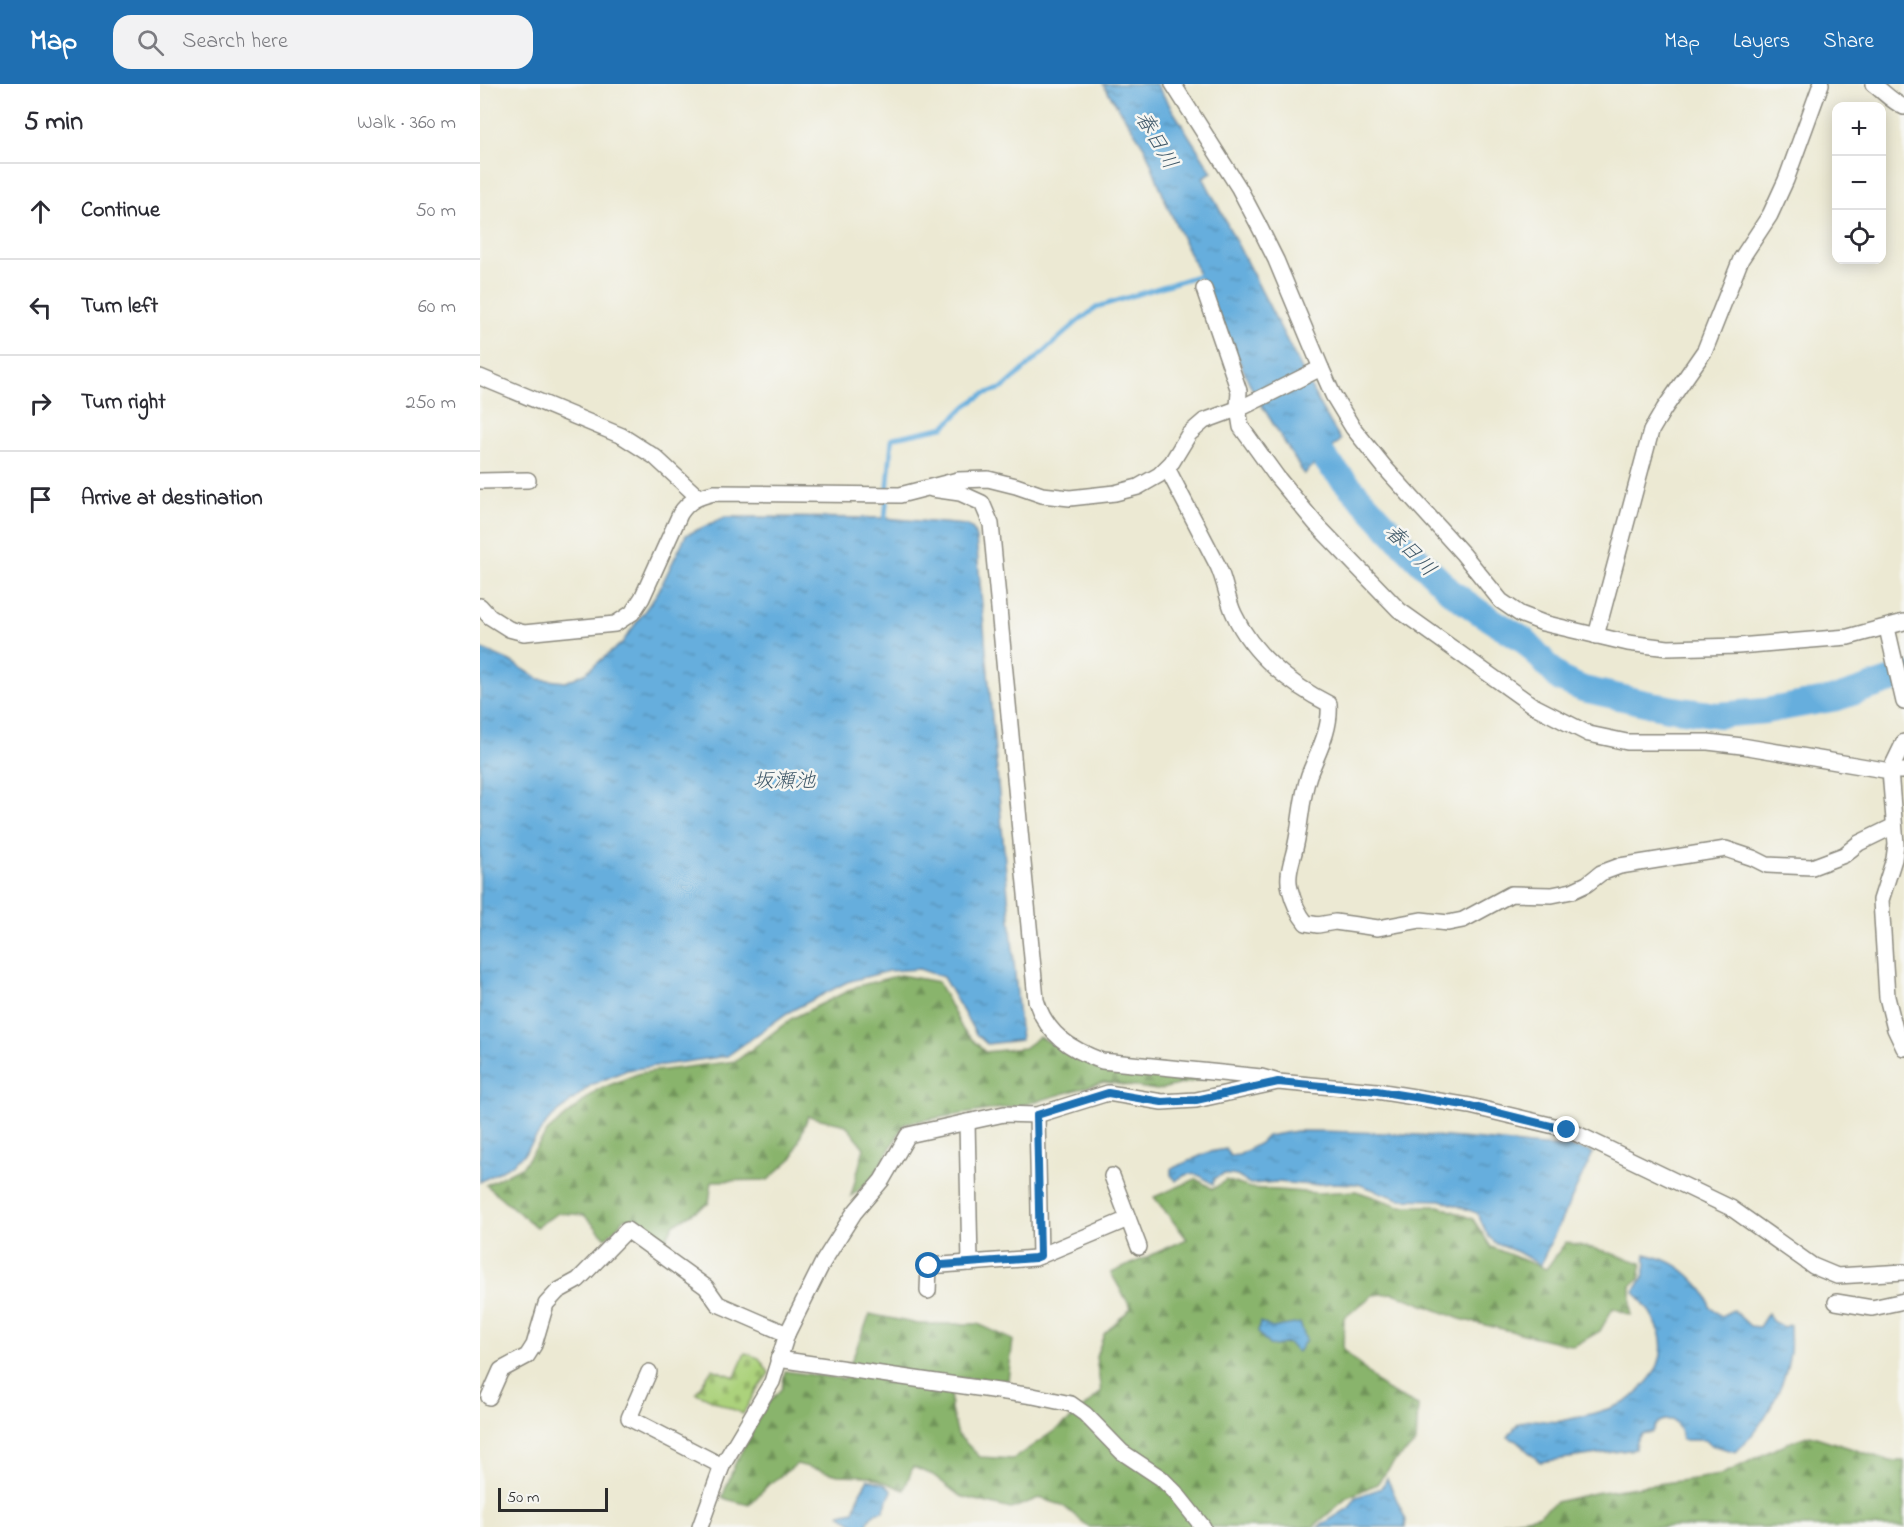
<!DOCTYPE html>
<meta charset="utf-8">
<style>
body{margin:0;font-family:"Indie Flower","Klee One",sans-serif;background:#f2f2f3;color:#2b2b33}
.controls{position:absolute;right:18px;top:18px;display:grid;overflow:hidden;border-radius:12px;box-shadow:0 3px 15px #0003}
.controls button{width:54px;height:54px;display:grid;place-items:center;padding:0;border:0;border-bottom:2px solid #e1e1e2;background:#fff;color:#2b2b33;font:30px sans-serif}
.scale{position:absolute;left:18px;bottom:15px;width:110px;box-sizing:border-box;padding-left:6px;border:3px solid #2b2b2b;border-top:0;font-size:16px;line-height:21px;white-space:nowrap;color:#2b2b2b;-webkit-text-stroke:4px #f6f6f2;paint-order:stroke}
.stop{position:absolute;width:18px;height:18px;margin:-14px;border:4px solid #1f6fb2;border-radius:50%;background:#fff}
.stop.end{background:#1f6fb2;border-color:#fff;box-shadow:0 2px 6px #0008}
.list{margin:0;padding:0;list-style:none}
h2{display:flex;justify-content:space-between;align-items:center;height:78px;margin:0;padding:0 24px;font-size:26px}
h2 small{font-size:20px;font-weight:400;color:#7c7c81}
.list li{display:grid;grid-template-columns:39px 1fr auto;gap:18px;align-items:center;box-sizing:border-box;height:96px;padding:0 24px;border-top:2px solid #e1e1e2}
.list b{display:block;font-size:22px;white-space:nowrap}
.list em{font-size:20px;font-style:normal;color:#7c7c81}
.icon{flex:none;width:33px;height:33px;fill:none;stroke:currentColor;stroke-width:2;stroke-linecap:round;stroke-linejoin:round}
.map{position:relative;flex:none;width:1424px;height:1443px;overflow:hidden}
header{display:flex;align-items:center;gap:36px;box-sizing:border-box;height:84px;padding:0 30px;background:#1f6fb2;color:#fff}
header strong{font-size:28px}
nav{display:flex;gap:33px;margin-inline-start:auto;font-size:21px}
.search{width:420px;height:54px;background:#f2f2f3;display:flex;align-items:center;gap:15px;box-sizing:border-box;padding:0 21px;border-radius:18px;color:#7c7c81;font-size:22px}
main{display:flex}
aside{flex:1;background:#fff}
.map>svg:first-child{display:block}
.forest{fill:url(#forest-firs);stroke:#5a704c;stroke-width:1.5}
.cemetery{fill:url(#cemetery-stones);stroke:#6c7e54;stroke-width:1.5}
.water{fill:url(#water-ripples);stroke:#486c84;stroke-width:1.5}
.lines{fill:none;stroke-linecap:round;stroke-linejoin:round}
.stream{stroke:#66aedd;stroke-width:4.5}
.river{stroke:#66aedd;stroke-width:26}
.minor-casing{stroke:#8c8a7f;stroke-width:18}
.minor{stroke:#fff;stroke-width:15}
.route{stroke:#1f6fb2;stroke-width:8}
.labels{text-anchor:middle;stroke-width:5;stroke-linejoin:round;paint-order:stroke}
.water-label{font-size:21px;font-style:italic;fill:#405969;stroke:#f6f6f2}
</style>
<header>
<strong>Map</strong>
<div class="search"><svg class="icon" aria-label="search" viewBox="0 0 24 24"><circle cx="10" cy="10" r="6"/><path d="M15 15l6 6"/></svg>Search here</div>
<nav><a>Map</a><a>Layers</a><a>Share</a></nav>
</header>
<main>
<aside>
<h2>5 min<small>Walk · 360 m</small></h2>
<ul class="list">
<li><svg class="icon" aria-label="ahead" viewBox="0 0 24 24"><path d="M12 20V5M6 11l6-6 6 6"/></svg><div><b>Continue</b></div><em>50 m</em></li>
<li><svg class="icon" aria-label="left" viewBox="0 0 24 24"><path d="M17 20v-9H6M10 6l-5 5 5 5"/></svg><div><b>Turn left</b></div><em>60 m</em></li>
<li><svg class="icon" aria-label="right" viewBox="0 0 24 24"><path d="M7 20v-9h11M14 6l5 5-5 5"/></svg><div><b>Turn right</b></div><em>250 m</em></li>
<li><svg class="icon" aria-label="arrive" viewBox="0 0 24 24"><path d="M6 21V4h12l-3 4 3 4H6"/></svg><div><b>Arrive at destination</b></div></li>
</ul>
</aside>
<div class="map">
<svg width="1424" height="1443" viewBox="0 0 1424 1443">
<defs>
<pattern id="forest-firs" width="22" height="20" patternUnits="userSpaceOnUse" patternTransform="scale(1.5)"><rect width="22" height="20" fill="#89b46c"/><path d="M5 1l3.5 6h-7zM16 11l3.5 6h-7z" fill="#709359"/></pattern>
<pattern id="cemetery-stones" width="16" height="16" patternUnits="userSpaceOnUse" patternTransform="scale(1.5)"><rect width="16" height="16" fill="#acd27c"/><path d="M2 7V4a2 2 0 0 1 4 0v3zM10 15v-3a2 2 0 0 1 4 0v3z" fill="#94b46b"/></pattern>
<pattern id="water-ripples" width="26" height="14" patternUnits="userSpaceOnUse" patternTransform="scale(1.5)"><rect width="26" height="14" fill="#66aedd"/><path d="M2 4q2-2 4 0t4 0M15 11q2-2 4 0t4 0" fill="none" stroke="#548eb3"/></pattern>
</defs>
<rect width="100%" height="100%" fill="#f6f6f2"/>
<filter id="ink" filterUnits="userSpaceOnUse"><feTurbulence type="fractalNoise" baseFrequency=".0167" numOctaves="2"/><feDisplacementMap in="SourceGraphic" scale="12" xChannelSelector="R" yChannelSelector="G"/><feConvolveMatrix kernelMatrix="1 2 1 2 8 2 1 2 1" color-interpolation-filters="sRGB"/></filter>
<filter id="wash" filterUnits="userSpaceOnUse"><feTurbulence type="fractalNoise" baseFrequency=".008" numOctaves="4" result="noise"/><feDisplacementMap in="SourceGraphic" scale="24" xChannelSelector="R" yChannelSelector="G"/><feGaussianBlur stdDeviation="1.35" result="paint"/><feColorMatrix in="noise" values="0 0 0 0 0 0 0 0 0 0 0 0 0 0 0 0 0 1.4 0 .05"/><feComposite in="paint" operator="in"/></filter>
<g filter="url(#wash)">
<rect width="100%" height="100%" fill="#ece9d3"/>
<g class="forest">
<polygon points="420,891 458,898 483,946 505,968 544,964 559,953 616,981 723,995 677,1006 624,998 547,1020 425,1039 392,1095 371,1112 384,1064 366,1041 328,1032 313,1073 288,1096 232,1097 229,1119 193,1141 182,1163 146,1134 126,1154 104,1131 78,1129 56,1143 6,1101 43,1082 68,1047 117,1006 160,989 256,977 311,935 378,902"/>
<polygon points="716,1095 733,1105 746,1096 770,1104 838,1109 876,1107 920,1122 959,1122 993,1135 1011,1163 1066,1185 1086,1158 1120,1166 1162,1179 1159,1195 1151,1202 1151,1231 1133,1224 1120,1247 1094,1262 980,1235 913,1209 893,1211 864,1234 863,1265 906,1306 938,1322 936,1359 913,1379 897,1400 868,1413 833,1443 609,1443 582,1421 559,1414 531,1425 480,1412 453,1391 433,1383 424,1406 390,1392 358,1391 317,1380 288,1401 269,1421 242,1414 255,1380 284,1324 302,1304 305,1287 364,1295 390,1230 438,1240 498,1240 533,1256 528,1296 470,1294 471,1326 478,1351 500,1373 533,1375 590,1336 621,1308 616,1273 624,1250 651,1224 631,1189 707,1155 674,1113"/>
<polygon points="1330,1351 1410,1377 1424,1377 1424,1443 1022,1443 1023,1438 1057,1432 1076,1418 1114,1409 1241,1391 1307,1359"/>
</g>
<polygon class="cemetery" points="265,1269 279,1274 289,1289 275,1308 263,1330 216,1309 232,1285 255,1293"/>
<g class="water">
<polygon points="623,0 676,0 732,88 723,93 842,325 861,356 824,390 773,307 687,121 665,64"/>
<polygon points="245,433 405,434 486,441 493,445 496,454 541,956 507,960 496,950 463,893 439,885 408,887 367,898 307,929 247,972 147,986 111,1001 68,1037 44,1070 31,1081 0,1098 0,564 30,577 59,595 86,598 105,589 142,559 178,508 206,451"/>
<path d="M816 1047C894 1047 972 1052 1050 1061 1071 1063 1093 1061 1113 1069L1060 1181 1038 1168 1017 1160 1008 1152 997 1129 961 1116 919 1115 878 1100 852 1099 831 1101 797 1098 770 1100 757 1092 744 1090 734 1094 733 1101C721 1090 709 1085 696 1097L691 1091V1085L729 1068 746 1065 750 1072 759 1071 780 1059 787 1052Z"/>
<path d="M1165 1170C1187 1175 1198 1180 1214 1196 1223 1206 1228 1210 1230 1223L1241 1232 1253 1226 1270 1242 1279 1243 1288 1229 1292 1237 1303 1243 1310 1241C1310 1250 1311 1260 1310 1269 1304 1306 1283 1343 1256 1368L1231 1361 1225 1356H1202L1200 1345 1192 1336C1181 1335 1176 1338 1172 1348L1161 1350 1156 1357 1155 1365 1060 1378 1036 1357 1028 1353C1031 1349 1035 1342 1040 1339 1052 1332 1068 1340 1081 1337 1101 1333 1125 1327 1144 1319 1153 1315 1161 1305 1168 1297 1195 1266 1178 1234 1154 1208 1163 1194 1168 1187 1165 1170Z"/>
<polygon points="780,1238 792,1244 820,1239 826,1256 818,1268 807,1259 796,1262 789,1261 778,1248"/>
<polygon points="907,1394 926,1436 925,1443 838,1443 869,1424 876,1413 902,1404"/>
<path d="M388 1395 404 1400 412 1407 403 1427C394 1428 387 1434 387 1443 376 1443 368 1437 360 1430L374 1427 380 1408Z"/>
</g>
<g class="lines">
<polyline class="stream" points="405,434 412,354 464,343 487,321 504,310 523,304 596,239 617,223 723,190"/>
<polyline class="river" points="824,345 849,380 923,460 970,507 999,528 1044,556 1080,595 1103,605 1188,624 1238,631 1285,627 1357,614 1424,592"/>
</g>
</g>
<g filter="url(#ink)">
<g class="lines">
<g class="minor-casing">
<g id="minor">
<polyline points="693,0 759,104 778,140 796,176 841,284 853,311 873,344 906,385 983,470 1021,517 1040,530 1063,539 1148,559 1188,564 1258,562 1368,553 1424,538"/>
<path d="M1393 0C1404 8 1411 17 1424 23"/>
<polyline points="724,205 759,307 758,324 761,343 797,393 836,440 919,526 1052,621 1109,650 1147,658 1228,658 1262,662 1410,687 1424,687"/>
<polyline points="0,293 142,352 175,373 218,413"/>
<path d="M687 384C704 416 721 449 738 482 745 497 747 515 754 530 772 570 811 601 849 620 851 646 838 668 829 691 821 714 821 737 816 760 813 775 806 790 810 805 813 817 818 829 826 839L838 841 855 838 898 844 941 836 968 839 983 836 1031 810 1072 811 1092 807 1107 800 1121 789 1140 782 1246 765 1273 774 1287 781 1332 783 1364 771 1379 759 1414 742"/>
<polyline points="0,397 48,396"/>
<path d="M452 405 480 409 502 419 511 440 556 916C566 950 590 965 622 977L781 993 795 997"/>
<path d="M0 522 10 533 29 545 44 549 135 540 152 529 162 514 200 430C209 416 218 413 234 409L420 411 478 396 508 395 536 402 562 411 590 414 635 409 658 403 679 391 692 378 709 350 724 337 765 322 841 284"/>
<polyline points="1407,544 1424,618"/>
<polyline points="1116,552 1171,347 1184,325 1225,266 1261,175 1290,131 1306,96 1341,0"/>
<polyline points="1424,658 1410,687 1416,760 1414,775 1401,816 1407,913 1415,945 1424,964"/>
<polyline points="557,1031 560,1172"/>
<polyline points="487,1038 490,1179"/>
<polyline points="632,1092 659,1163"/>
<polyline points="448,1207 449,1182 555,1174 648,1135"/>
<polyline points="1356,1218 1392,1224 1424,1217"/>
<polyline points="298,1275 553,1312 591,1320 605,1330 642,1368 681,1394 695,1408 723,1443"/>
<polyline points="169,1288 149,1334 242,1382"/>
<polyline points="9,1313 21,1286 47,1272 54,1261 66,1220 78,1207 98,1196 147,1146 226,1203 238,1220 307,1250"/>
<polyline points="220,1443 242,1382 292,1298 307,1250 343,1178 374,1129 402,1096 428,1051 524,1030 557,1031 628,1009 682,1018 716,1016 798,998 897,1007 990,1022 1087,1045 1251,1124 1333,1182 1357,1192 1424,1188"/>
</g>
</g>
<use href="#minor" class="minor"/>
</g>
</g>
<g class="lines" filter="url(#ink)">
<polyline class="route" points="449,1182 555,1174 560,1172 557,1031 628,1009 682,1018 716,1016 798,998 897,1007 990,1022 1087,1046"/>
</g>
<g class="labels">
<g class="water-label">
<text transform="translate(677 56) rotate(60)" y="7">春日川</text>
<text transform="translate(931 466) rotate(46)" y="7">春日川</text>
<text x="304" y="703">坂瀬池</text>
</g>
</g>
</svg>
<div class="controls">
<button>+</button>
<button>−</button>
<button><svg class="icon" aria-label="locate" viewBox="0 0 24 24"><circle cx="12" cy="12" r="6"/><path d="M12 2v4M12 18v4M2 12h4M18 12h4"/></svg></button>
</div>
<div class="scale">50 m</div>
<div class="stop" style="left:449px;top:1182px"></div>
<div class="stop end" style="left:1087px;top:1046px"></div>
</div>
</main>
